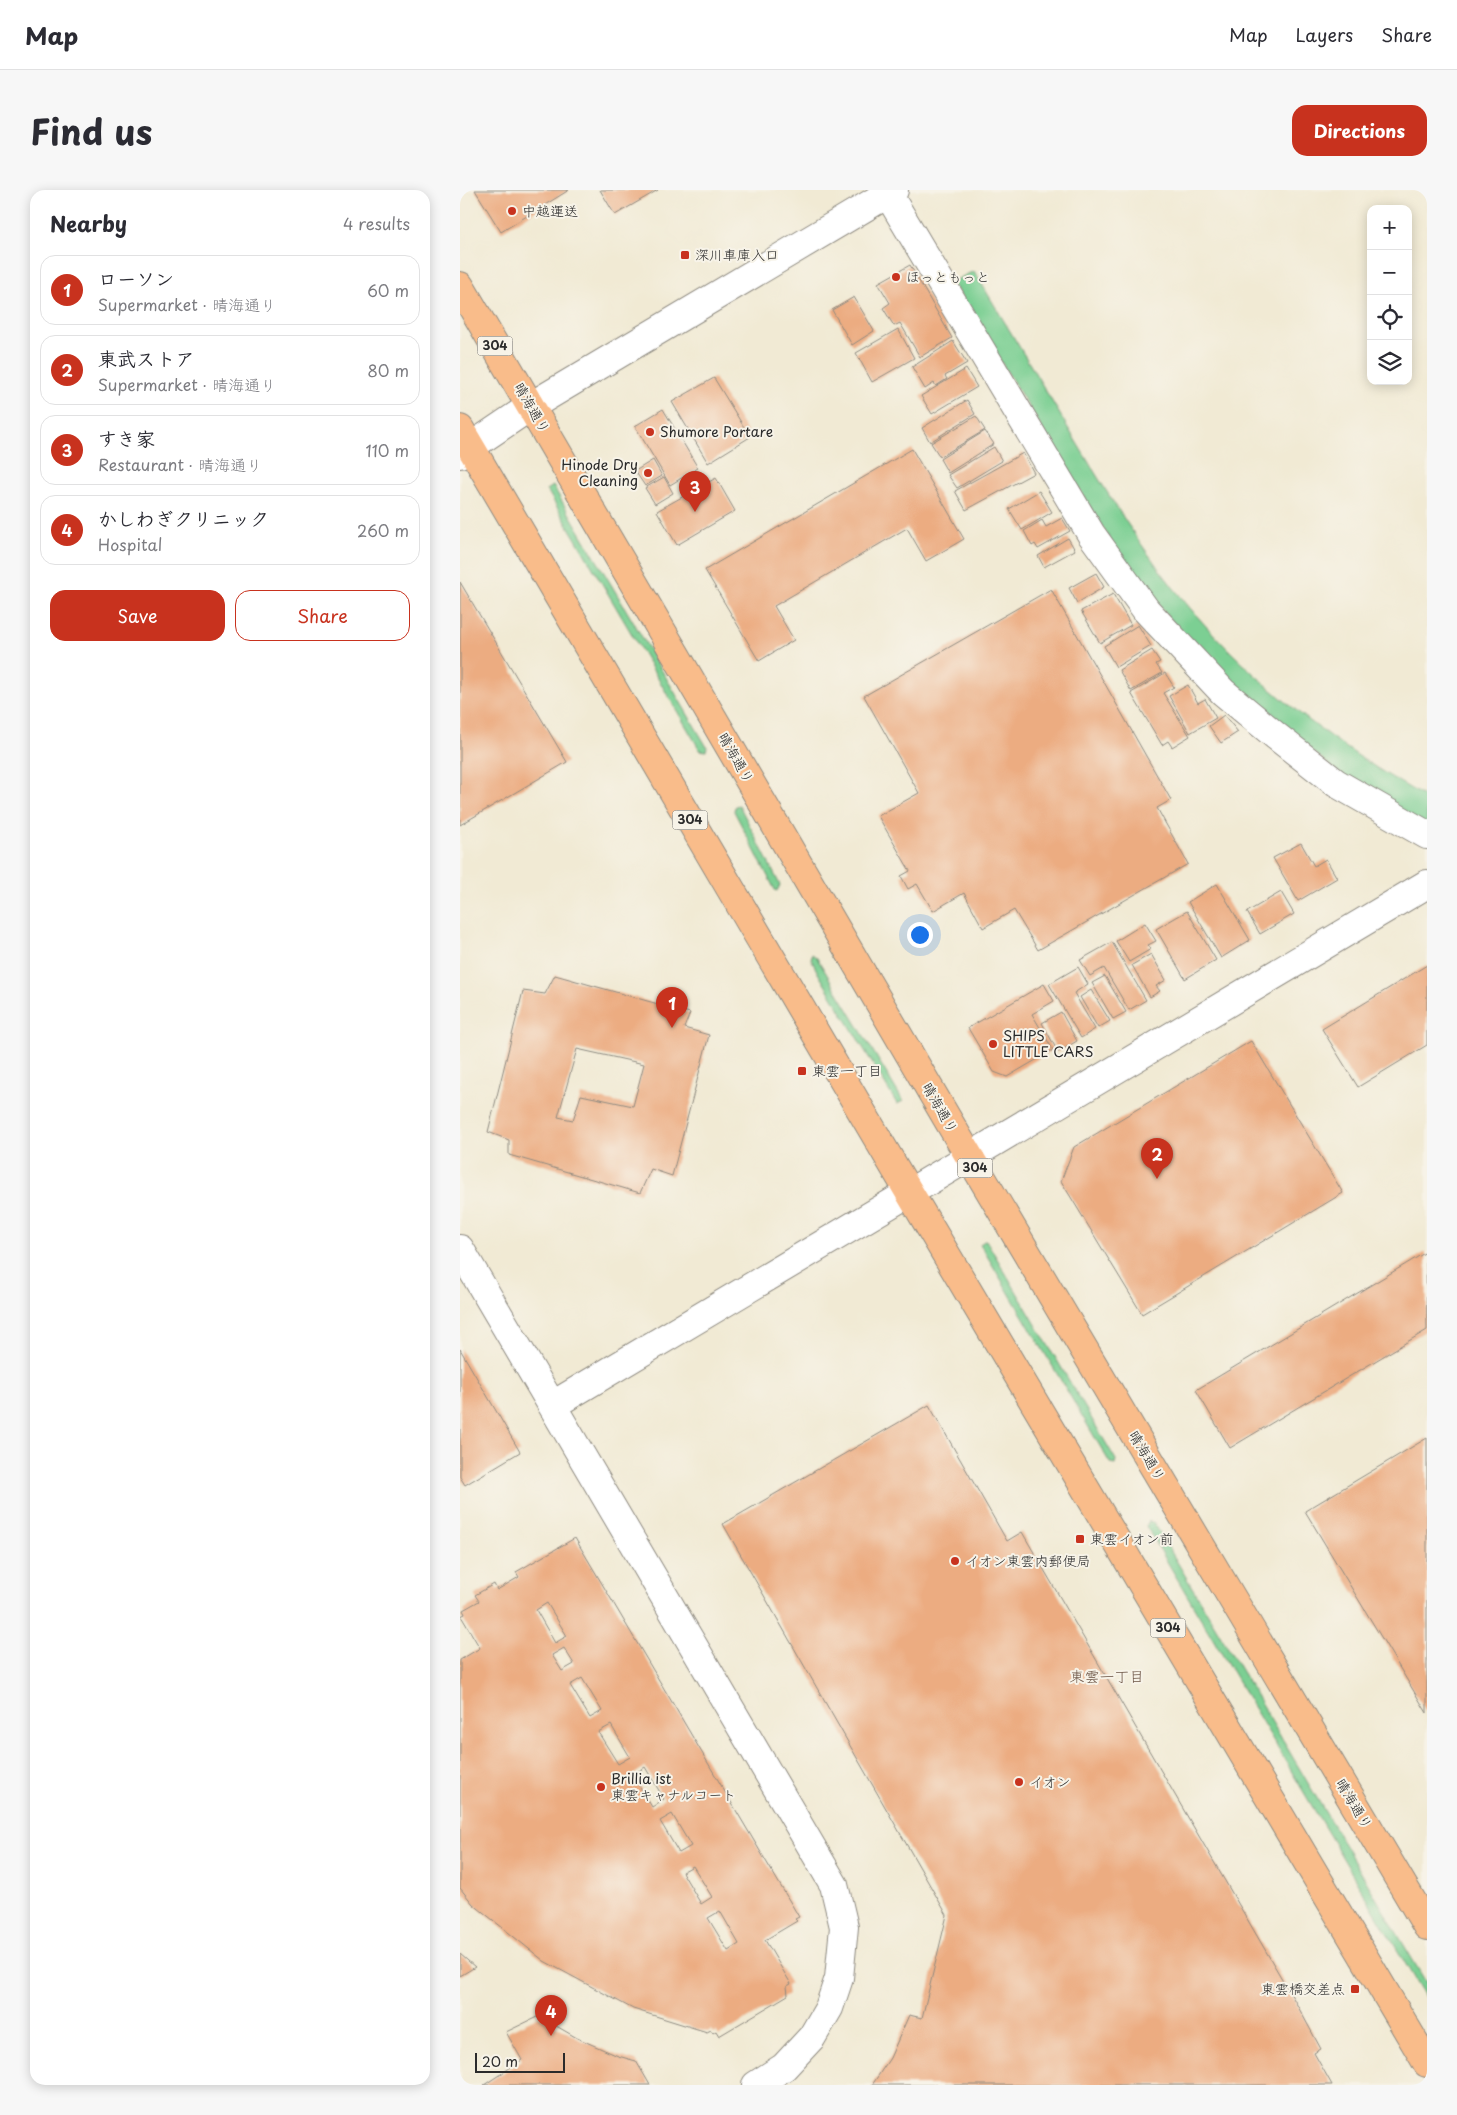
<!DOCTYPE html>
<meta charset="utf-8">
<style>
body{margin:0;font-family:"Playpen Sans","Klee One",sans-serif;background:#f7f7f7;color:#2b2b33}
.controls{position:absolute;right:15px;top:15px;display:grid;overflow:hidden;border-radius:10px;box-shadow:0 2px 12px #0003}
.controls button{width:45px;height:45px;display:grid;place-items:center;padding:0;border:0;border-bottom:1px solid #e1e1e2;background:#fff;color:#2b2b33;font:25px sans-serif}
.scale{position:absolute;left:15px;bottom:12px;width:90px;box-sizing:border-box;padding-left:5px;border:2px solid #2b2b2b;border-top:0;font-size:14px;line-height:18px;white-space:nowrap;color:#2b2b2b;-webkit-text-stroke:4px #f7f3e8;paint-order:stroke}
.you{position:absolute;left:459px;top:744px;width:18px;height:18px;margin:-12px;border:4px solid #fff;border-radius:50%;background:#1a73e8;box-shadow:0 0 0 8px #1a73e833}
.badge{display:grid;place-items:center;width:32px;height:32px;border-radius:50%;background:#c8321e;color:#fff;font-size:16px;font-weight:700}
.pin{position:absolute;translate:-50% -41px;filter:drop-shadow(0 1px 2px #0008)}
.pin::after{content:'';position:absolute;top:26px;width:18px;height:15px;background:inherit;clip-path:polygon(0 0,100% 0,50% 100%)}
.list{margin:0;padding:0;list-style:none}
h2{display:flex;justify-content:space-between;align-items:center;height:65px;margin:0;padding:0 20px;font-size:21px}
h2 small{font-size:16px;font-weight:400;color:#7c7c81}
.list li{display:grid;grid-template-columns:32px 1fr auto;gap:15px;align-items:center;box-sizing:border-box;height:70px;margin:0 10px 10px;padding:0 10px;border:1px solid #e1e1e2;border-radius:15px}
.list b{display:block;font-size:19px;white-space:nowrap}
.list p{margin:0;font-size:16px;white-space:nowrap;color:#7c7c81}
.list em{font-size:16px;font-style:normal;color:#7c7c81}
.actions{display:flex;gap:10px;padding:15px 20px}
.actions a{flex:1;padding:11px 0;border:1px solid #c8321e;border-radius:15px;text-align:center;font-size:18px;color:#c8321e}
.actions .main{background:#c8321e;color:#fff}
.icon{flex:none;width:28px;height:28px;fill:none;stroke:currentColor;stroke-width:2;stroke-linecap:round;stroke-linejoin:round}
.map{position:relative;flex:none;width:967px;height:1895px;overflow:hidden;border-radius:15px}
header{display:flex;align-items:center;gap:30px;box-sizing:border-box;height:70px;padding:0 25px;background:#fff;border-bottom:1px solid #e1e1e2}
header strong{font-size:24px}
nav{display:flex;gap:28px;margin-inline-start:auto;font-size:18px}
.intro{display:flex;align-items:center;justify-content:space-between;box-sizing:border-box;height:120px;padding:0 30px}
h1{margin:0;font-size:35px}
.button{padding:12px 22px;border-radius:15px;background:#c8321e;color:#fff;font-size:18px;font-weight:700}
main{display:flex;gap:30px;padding:0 30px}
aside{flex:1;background:#fff;border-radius:15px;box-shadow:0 2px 12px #0003}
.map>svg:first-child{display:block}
.green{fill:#7bcf93;stroke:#537d5f}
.building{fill:#ecac81;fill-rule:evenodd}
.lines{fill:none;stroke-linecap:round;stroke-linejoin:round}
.minor-casing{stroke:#8e8a80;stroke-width:30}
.tertiary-casing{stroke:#8e8a80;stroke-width:30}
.primary-casing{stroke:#8e8a80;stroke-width:30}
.minor{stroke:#fff;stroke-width:28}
.tertiary{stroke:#fff;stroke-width:28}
.primary{stroke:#f9bc8a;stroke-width:28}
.poi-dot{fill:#c8321e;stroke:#f7f3e8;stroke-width:2}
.labels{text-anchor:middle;stroke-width:4;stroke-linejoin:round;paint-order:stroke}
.shield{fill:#f7f3e8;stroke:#686764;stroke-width:1}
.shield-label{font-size:12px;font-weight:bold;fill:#2b2b2b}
.poi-label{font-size:14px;fill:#2b2b2b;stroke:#f7f3e8;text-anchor:start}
.street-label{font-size:14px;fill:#2b2b2b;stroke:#f7f3e8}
.neighbourhood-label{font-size:15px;fill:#6f5849;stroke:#f7f3e8}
</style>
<header>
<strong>Map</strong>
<nav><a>Map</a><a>Layers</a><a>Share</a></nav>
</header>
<div class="intro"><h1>Find us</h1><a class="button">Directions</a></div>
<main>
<aside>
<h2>Nearby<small>4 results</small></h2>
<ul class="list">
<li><span class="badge">1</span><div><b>ローソン</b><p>Supermarket · 晴海通り</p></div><em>60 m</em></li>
<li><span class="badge">2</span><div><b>東武ストア</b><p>Supermarket · 晴海通り</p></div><em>80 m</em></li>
<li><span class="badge">3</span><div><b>すき家</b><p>Restaurant · 晴海通り</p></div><em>110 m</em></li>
<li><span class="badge">4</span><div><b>かしわぎクリニック</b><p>Hospital</p></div><em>260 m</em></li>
</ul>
<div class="actions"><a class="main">Save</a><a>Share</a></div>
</aside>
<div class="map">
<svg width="967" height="1895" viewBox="0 0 967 1895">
<rect width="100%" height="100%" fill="#f7f3e8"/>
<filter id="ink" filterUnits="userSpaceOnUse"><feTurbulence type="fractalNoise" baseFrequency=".02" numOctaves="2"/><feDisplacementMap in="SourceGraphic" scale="10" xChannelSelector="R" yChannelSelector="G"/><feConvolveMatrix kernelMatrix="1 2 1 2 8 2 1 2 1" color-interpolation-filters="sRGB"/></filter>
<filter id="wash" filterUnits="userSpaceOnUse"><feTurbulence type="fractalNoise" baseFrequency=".0096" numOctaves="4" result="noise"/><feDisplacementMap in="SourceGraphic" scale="20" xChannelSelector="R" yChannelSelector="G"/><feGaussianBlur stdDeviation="1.12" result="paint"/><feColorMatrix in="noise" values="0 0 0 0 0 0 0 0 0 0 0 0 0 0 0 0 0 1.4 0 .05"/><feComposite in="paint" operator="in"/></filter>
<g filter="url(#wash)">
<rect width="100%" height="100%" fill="#f1ead4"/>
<g class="green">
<path d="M514 81C546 135 579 189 611 243 647 303 684 364 730 418 796 495 879 559 967 608V637L882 586 742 467 667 377 492 92Z"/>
<polygon points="93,296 247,557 246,561 240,560 87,300"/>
<polygon points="279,615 320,695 317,701 315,700 274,621 275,616"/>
<polygon points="352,764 357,768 443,911 437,914 358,783 351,769"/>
<polygon points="526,1050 656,1270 655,1274 650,1273 520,1054"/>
<polygon points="689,1331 694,1333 967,1794 967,1810 686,1336"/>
</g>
<g id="blocks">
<g class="building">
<polygon points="15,0 109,0 41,42"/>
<polygon points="140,0 198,0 155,25"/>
<polygon points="450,75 492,148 460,167 440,133 434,136 423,118 430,113 418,93"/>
<polygon points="394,107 414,141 392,155 372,120"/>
<polygon points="438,139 454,168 412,192 396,163"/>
<polygon points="493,151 507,173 485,186 487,189 476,196 474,193 465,199 452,177"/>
<polygon points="506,179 517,197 472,224 461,206"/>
<polygon points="254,188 290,247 248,273 212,212"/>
<polygon points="507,210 515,224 470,252 462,238"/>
<polygon points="203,219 238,278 210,295 175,236"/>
<polygon points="516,226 525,240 480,267 471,253"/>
<polygon points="525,241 534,254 488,283 480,269"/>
<polygon points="534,257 542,271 497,298 488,285"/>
<polygon points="452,259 504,349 466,371 447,338 314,416 334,450 299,471 245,380"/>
<polygon points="563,263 574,283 506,320 495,301"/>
<polygon points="193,270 202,286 185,296 175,281"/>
<polygon points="204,287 213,303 195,314 185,298"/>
<polygon points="256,288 275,321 217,355 197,321"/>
<polygon points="579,301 592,322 562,340 549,319"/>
<polygon points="602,328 610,341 578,359 575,354 572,356 564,341 582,330 586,337"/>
<polygon points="608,348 615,360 584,377 578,366"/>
<polygon points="636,383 644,397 617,413 609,398"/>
<polygon points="0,392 107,572 0,635"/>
<polygon points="591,399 711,610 697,618 728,674 578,760 554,720 523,738 504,703 473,721 457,694 448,699 441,686 450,681 418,626 459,603 404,506"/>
<polygon points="653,404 671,435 640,453 621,421"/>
<polygon points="678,435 691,456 656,477 644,456"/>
<polygon points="692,460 700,472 696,474 702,483 671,501 659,480"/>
<polygon points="705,483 714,497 703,503 730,546 712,557 708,551 702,555 671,503"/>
<polygon points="728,495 738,513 745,509 756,528 730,543 709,506"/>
<polygon points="764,525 778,542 761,553 749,536"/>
<polygon points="841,653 854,676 866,669 877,688 838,711 813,668"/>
<polygon points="757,694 790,750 761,768 728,712"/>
<polygon points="821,702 834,724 800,744 787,722"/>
<polygon points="727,721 756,770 725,789 696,739"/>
<polygon points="685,733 696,751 688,755 691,759 669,772 656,751"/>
<polygon points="652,752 686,810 669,820 644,778 630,786 620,770"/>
<polygon points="691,764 706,790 696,796 700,801 690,807 672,775"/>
<polygon points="967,775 967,855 898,897 862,839"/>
<polygon points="618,777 628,794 614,803 635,839 621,848 589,794"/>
<path d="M95 785 230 823 224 838 249 845 212 986 191 979 180 1003 49 965V950L28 942 63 801 85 804ZM117 859 184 874 173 916 121 905 113 930 98 927Z"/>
<polygon points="645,786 666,822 653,829 632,793"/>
<polygon points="584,794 594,811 572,824 593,860 547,887 534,882 508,838"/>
<polygon points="631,800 650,831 638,838 620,807"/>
<polygon points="601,822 617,851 598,862 582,833"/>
<polygon points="791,851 883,1003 682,1124 601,991 614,957"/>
<polygon points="966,1062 967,1140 770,1258 736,1200"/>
<polygon points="0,1159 60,1262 5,1295 0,1287"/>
<polygon points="469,1215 547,1351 562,1342 836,1813 861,1859 854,1863 872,1895 412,1895 430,1868 449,1825 462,1828 487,1725 263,1334"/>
<polygon points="967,1248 967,1523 845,1321"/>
<path d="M115 1348 339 1727 335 1729 337 1731 305 1750 331 1794 327 1796 328 1805 259 1846 256 1841 253 1843 251 1840 247 1842 173 1819 84 1771 13 1714 0 1698V1470L20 1458 1 1426 5 1424 3 1420 19 1411 15 1405 34 1394 37 1400 59 1387 56 1382ZM87 1413 107 1446 95 1453 76 1420ZM104 1458 114 1474 102 1481 92 1465ZM122 1488 142 1521 130 1528 110 1495ZM151 1535 170 1567 158 1574 138 1542ZM185 1577 204 1609 192 1617 173 1585ZM212 1624 231 1656 219 1663 200 1631ZM233 1676 252 1707 241 1714 222 1682ZM260 1721 279 1754 268 1761 248 1728Z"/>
<polygon points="0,1764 15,1777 0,1786"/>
<polygon points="79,1826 117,1848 158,1866 176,1871 190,1895 24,1895 62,1870 46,1842"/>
</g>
</g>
</g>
<g filter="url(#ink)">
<use href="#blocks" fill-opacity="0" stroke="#8e8a80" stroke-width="1"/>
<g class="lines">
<g class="minor-casing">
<polyline id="minor" points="428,4 631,344 686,420 763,502 816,546 876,593 967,645"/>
</g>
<g class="tertiary-casing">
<g id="tertiary">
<polyline points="0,264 71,216 434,0"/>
<polyline points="0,1059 374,1695 384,1737 379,1788 369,1818 352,1847 324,1877 296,1895"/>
<polyline points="93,1215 967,694"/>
</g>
</g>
<g class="primary-casing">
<g id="primary">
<polyline points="0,96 509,966 967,1736"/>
<polyline points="0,239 449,1002 967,1873"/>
</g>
</g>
<use href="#minor" class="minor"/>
<use href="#tertiary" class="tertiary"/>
<use href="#primary" class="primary"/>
</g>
</g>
<g class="poi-dot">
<circle cx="52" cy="21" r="5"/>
<rect x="220" y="60" width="10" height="10" rx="2.5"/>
<circle cx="436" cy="87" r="5"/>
<circle cx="190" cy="242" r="5"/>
<circle cx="188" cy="283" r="5"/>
<circle cx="533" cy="854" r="5"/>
<rect x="337" y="876" width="10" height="10" rx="2.5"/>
<rect x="615" y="1344" width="10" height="10" rx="2.5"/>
<circle cx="495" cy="1371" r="5"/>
<circle cx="559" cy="1592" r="5"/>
<circle cx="141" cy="1597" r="5"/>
<rect x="890" y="1794" width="10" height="10" rx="2.5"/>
</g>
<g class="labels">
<g class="shield">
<rect x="17.5" y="146.5" width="35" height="19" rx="4"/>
<rect x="212.5" y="620.5" width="35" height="19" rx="4"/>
<rect x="497.5" y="968.5" width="35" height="19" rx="4"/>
<rect x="690.5" y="1428.5" width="35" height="19" rx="4"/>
</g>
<g class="shield-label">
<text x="35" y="160">304</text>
<text x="230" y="634">304</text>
<text x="515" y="982">304</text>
<text x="708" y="1442">304</text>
</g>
<g class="poi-label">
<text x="62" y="26">中越運送</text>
<text x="235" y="70">深川車庫入口</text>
<text x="446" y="92">ほっともっと</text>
<text x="200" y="247">Shumore Portare</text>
<text x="178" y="280" text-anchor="end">Hinode Dry<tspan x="178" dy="16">Cleaning</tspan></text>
<text x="543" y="851">SHIPS<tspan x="543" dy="16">LITTLE CARS</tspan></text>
<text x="352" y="886">東雲一丁目</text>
<text x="630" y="1354">東雲イオン前</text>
<text x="505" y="1376">イオン東雲内郵便局</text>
<text x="151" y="1594">Brillia ist<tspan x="151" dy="16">東雲キャナルコート</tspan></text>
<text x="569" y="1597">イオン</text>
<text x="885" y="1804" text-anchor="end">東雲橋交差点</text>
</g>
<g class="street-label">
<text transform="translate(72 218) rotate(60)" y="5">晴海通り</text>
<text transform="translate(276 568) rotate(60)" y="5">晴海通り</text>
<text transform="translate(480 918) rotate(60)" y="5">晴海通り</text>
<text transform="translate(687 1266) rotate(59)" y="5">晴海通り</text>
<text transform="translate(894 1614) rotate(59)" y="5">晴海通り</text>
</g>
<g class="neighbourhood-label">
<text x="647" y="1492">東雲一丁目</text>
</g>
</g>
</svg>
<div class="controls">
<button>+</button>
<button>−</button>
<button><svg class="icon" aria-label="locate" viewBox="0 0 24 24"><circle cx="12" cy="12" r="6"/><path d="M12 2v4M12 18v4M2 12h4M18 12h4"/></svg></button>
<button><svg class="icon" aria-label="layers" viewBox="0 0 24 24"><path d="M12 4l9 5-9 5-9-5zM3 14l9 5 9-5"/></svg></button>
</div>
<div class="scale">20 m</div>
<div class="you"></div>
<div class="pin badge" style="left:212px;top:838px">1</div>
<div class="pin badge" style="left:697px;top:989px">2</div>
<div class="pin badge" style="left:235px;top:322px">3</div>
<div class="pin badge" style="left:91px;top:1846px">4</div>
</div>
</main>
